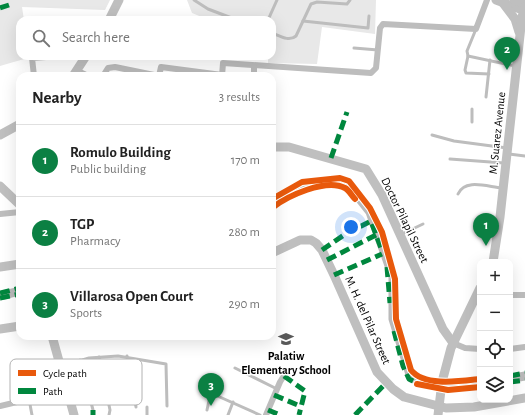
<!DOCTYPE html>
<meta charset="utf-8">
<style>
body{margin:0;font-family:"Alegreya Sans",sans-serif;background:#f6f6f6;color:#222}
.controls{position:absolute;right:12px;bottom:12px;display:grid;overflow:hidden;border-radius:8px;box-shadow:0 4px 16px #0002}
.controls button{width:36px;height:36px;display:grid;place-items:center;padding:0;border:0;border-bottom:1px solid #e0e0e0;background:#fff;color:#222;font:20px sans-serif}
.you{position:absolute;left:351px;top:227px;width:14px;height:14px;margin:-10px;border:3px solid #fff;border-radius:50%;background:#1a73e8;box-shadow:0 0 0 6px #1a73e833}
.badge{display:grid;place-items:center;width:26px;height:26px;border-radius:50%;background:#0b8043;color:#fff;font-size:13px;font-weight:700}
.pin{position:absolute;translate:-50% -33px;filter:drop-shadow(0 1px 2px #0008)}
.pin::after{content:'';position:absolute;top:21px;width:14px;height:12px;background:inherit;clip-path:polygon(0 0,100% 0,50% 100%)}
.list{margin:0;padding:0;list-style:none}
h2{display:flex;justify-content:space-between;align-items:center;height:52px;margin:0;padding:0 16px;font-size:17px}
h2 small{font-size:13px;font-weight:400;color:#767676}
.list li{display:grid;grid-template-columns:26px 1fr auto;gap:12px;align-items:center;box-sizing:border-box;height:72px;padding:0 16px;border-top:1px solid #e0e0e0}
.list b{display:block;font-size:15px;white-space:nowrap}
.list p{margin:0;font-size:13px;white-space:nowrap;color:#767676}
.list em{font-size:13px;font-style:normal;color:#767676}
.icon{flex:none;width:22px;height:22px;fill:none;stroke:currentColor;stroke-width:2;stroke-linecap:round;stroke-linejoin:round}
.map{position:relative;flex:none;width:525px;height:415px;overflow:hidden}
.search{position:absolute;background:#fff;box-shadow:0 4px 16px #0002;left:16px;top:16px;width:260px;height:44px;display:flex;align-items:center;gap:10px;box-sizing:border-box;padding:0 14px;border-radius:12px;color:#767676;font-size:15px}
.panel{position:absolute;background:#fff;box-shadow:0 4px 16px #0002;left:16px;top:72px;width:260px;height:268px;border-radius:12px}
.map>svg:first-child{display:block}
.green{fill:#e8e8e8}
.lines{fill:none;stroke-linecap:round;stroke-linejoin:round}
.river{stroke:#bababa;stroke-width:9}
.lane{stroke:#bdbdbd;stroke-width:3}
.street{stroke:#bdbdbd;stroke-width:6}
.secondary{stroke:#bfbfbf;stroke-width:9}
.quiet{stroke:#00873e;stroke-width:5;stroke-dasharray:10 5;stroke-linecap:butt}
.cycleway-casing{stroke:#fff;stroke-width:8}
.cycleway{stroke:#e8590c;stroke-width:6}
.labels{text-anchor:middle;stroke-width:3;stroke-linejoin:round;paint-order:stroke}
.street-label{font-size:12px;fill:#000;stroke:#fff}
.poi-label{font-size:12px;font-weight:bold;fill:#000;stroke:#fff}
.key{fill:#fff;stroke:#b2b2b2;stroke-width:1}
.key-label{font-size:11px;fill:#000}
</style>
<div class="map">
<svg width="525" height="415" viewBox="0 0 525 415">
<rect width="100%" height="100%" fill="#fff"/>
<g class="green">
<polygon points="0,0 110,0 105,10 22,7 24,20 20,20 20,56 31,57 0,66"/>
<polygon points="187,0 376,0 375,34 322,27 317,64 268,63 268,56 272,56 272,20 209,20 192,13"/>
</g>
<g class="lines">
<g class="river">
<path d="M272 205 279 199 304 186 337 180 351 188 370 212 393 277V319L411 378C436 387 454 387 480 383"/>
<polyline points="0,296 20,291"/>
<polyline points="510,379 525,376"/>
</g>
<g class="lane">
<polyline points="194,0 208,9 237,20"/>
<polyline points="268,20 277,0"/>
<polyline points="303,21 368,28 369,16"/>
<polyline points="476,29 467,51 468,56 515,66"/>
<path d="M272 33C280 36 289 42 296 36L311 4 317 2 347 4 350 0"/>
<polyline points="354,48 378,50"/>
<polyline points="468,56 465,70 466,73 489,74"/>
<polyline points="486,97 490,60"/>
<polyline points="472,122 472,109"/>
<polyline points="432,135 454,141 507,148"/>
<polyline points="509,154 525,156"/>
<polyline points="450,159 504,163"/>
<path d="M458 194C465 178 488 187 502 188"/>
<polyline points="402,234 423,224"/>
<polyline points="127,356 136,407"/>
<polyline points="99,357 110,410 109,415"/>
<polyline points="80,360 93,410"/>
<polyline points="62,366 89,358 118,356 166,364 167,406"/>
<polyline points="235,368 277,389"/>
<polyline points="29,399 32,415"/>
<polyline points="207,410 210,396 213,394 260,415"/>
<polyline points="147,415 147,407"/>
<polyline points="228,415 233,402"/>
</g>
<g class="street">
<polyline points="82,73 88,76"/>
<polyline points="34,76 32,58 60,56"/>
<polyline points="103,76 108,68 115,67 159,76"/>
<polyline points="159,76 161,67 222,75"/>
<polyline points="222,76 223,63 371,73 376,68 380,28 383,24 476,29 487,0"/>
<polyline points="254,76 254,66"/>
<polyline points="0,214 20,212"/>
<polyline points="510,295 525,295"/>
<polyline points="453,343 465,348 480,349"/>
<polyline points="510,349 525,347"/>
<polyline points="0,406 67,390"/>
<polyline points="266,415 280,382 285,374"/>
</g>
<g class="secondary">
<polyline points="496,0 525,11"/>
<polyline points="514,0 525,4"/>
<polyline points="503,3 515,19 519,32"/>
<polyline points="109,20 119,0"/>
<polyline points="73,76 86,56"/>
<polyline points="0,135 20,124"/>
<polyline points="272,147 289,147 366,169 382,195 443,329 453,343"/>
<polyline points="0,186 20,205"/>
<polyline points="272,253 300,240 311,240 316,243 322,250 334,275 377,372 393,389 404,397 446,408 474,407 525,398"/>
<polyline points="493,262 500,217 522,17 525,7"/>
<polyline points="0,267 20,264"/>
<polyline points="0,329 20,326"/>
<polyline points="52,336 74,415"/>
<polyline points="438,415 442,382 451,348 480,288"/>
</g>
<g class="quiet">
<polyline points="0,8 9,5"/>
<polyline points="331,158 347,112"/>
<polyline points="372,224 381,248"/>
<polyline points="322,250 344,235 371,221"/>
<polyline points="327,260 376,235"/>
<polyline points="387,267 390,303"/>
<polyline points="334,275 382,254"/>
<polyline points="0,293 20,288"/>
<polyline points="0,298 20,294"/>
<polyline points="394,331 403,366 409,379 421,385"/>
<polyline points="284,376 305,391 299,415"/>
<polyline points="510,376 525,373"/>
<polyline points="510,382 525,380"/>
<polyline points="274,395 300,406"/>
<polyline points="268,410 280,415"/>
<polyline points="93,415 93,410"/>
<polyline points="355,415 386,383"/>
</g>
<g class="cycleway-casing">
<g id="cycleway">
<path d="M272 199 302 182 340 178 349 181 370 208 382 232 395 279 396 319 411 370C424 387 461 381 480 379"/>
<path d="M272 208C287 196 326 178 345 188 349 190 352 196 355 199"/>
<polyline points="417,384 448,390 480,387"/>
</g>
</g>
<use href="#cycleway" class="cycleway"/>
</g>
<defs>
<g id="school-bare" transform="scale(1.2)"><path d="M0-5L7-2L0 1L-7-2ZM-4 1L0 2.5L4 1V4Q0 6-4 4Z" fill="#595959" stroke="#fff" stroke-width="2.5" paint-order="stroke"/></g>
</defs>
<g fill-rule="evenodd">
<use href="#school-bare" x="286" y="339"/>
</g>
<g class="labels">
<g class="street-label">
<text transform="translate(497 133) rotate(-84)" y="4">M. Suarez Avenue</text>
<text transform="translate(405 220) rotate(64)" y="4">Doctor Pilapil Street</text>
<text transform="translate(368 320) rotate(66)" y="4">M. H. del Pilar Street</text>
</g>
<g class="poi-label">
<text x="286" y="360">Palatiw<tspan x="286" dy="14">Elementary School</tspan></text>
</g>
</g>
<rect x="10" y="359" width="132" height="46" rx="6" class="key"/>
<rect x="18" y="370" width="18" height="6" fill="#e8590c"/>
<rect x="18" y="388" width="18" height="6" fill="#00873e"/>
<g class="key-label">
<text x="43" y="377">Cycle path</text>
<text x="43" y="395">Path</text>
</g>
</svg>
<div class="controls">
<button>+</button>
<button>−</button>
<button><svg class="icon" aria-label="locate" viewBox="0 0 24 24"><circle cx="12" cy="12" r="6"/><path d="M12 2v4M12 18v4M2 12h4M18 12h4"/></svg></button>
<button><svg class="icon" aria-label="layers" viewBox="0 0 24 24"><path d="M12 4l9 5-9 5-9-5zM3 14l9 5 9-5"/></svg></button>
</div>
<div class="you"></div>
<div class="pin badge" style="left:486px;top:246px">1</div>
<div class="pin badge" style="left:507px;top:70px">2</div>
<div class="pin badge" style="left:211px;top:406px">3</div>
<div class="search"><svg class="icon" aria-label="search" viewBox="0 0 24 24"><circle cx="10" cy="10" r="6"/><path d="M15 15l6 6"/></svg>Search here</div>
<section class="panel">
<h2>Nearby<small>3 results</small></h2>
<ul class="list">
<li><span class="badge">1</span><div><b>Romulo Building</b><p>Public building</p></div><em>170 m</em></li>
<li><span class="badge">2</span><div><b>TGP</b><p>Pharmacy</p></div><em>280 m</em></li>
<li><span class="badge">3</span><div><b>Villarosa Open Court</b><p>Sports</p></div><em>290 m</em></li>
</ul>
</section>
</div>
